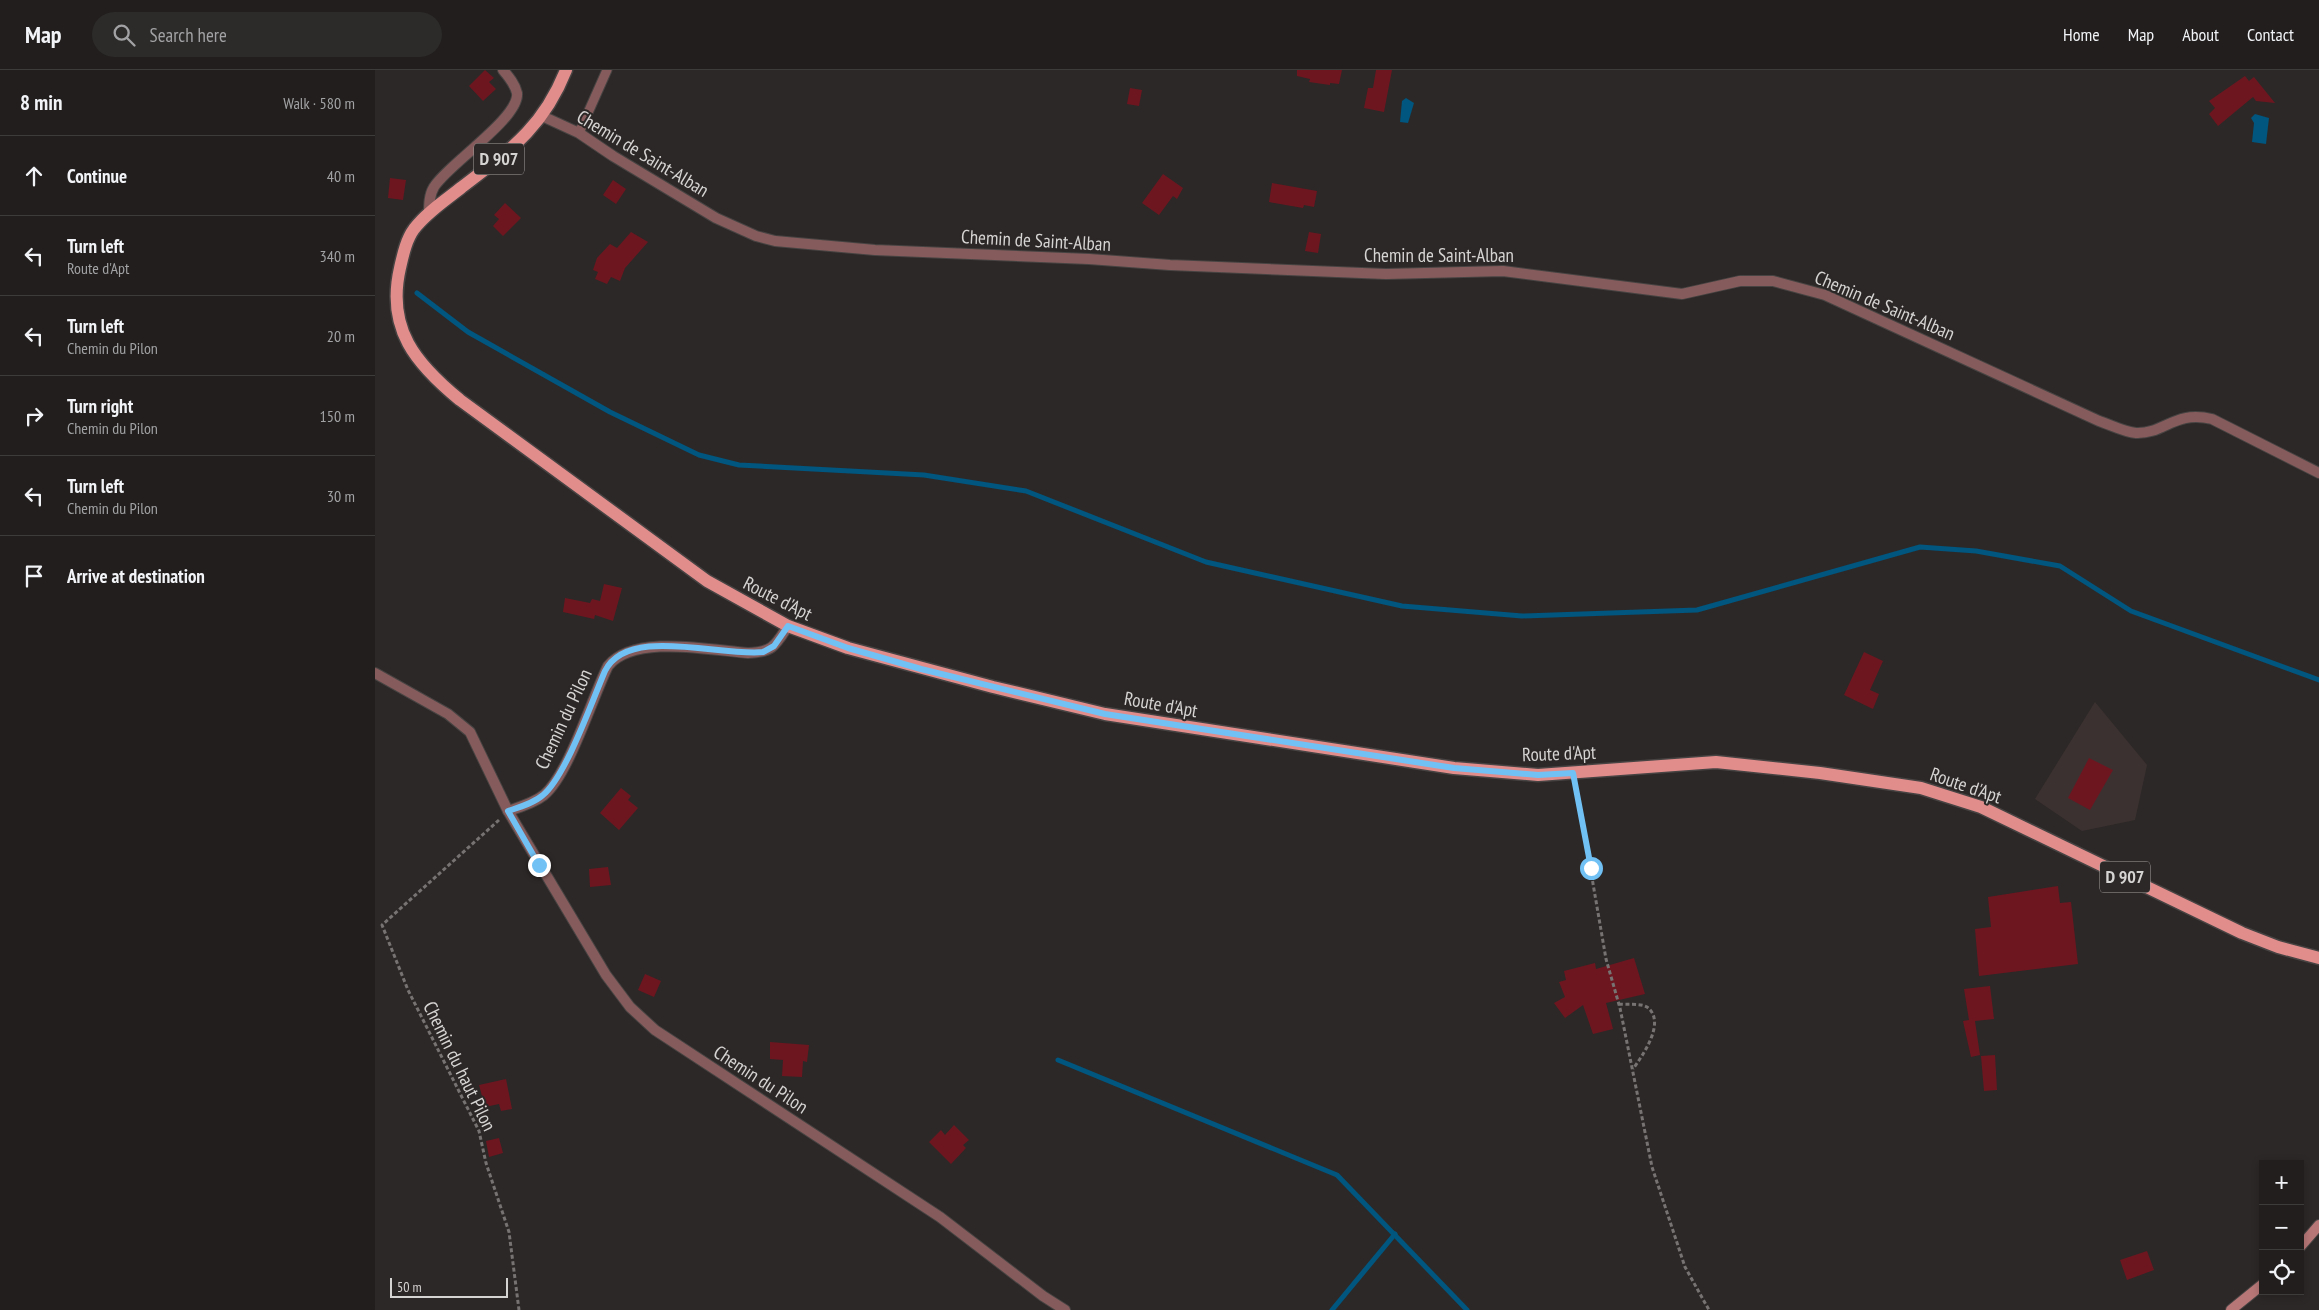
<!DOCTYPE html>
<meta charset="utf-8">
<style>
body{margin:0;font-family:"PT Sans Narrow",sans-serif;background:#2d2b2a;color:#f1f3f6}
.controls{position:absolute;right:15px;bottom:15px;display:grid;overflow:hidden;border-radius:0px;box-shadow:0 2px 8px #0003}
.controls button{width:45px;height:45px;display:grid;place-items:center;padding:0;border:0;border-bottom:1px solid #3e3c3b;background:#211e1d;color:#f1f3f6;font:25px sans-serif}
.scale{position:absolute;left:15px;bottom:12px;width:118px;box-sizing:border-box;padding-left:5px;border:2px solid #d6d3d3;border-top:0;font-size:14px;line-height:18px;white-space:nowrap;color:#d6d3d3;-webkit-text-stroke:4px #2c2827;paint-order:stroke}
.stop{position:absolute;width:15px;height:15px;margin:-11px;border:4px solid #71c1f5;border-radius:50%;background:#fff}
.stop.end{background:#71c1f5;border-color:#fff;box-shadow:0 1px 5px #0008}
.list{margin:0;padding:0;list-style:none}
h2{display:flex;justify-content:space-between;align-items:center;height:65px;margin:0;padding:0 20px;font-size:21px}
h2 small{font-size:16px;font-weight:400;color:#a2a2a4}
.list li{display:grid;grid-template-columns:32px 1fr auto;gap:15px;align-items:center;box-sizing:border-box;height:80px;padding:0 20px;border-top:1px solid #3e3c3b}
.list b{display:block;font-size:19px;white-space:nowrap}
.list p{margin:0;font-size:16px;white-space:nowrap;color:#a2a2a4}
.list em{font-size:16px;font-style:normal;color:#a2a2a4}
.icon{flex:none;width:28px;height:28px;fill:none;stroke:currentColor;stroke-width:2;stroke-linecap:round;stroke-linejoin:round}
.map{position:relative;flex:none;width:1944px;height:1240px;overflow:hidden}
header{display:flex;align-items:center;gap:30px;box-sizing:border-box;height:70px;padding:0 25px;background:#211e1d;border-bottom:1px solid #3e3c3b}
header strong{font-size:24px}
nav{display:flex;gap:28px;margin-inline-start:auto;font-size:18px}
.search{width:350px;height:45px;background:#2d2b2a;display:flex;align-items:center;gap:12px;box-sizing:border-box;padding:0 18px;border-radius:28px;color:#a2a2a4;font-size:19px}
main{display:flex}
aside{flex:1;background:#211e1d}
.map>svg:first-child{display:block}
.built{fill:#3c3131}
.water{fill:#00567e}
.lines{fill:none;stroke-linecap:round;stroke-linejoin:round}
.stream{stroke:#00567e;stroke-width:5}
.building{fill:#6d1620}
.lane-casing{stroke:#474343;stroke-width:11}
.street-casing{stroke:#474343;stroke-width:12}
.secondary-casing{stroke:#474343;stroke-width:12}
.primary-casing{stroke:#474343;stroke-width:15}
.path{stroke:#767372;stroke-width:3;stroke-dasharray:4 2.5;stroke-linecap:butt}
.lane{stroke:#855c5b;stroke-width:9}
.street{stroke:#855c5b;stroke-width:10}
.secondary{stroke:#b87777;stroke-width:10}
.primary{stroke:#e08d8c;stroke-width:12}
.route{stroke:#71c1f5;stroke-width:6}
.labels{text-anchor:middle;stroke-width:4;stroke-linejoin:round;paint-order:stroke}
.shield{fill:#2c2827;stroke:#a3a09f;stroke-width:1}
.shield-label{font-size:18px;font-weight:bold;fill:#d6d3d3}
.street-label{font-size:19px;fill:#d6d3d3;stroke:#2c2827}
</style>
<header>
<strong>Map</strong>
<div class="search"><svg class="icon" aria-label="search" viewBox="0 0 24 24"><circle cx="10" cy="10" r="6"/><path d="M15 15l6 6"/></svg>Search here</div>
<nav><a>Home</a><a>Map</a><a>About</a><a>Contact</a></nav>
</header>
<main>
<aside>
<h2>8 min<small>Walk · 580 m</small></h2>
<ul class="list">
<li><svg class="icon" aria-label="ahead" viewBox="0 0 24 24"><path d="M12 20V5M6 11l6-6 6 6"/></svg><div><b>Continue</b></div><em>40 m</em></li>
<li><svg class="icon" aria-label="left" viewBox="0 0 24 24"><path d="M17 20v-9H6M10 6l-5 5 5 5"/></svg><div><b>Turn left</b><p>Route d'Apt</p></div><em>340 m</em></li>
<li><svg class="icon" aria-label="left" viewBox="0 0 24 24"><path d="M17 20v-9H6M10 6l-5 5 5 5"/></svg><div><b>Turn left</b><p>Chemin du Pilon</p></div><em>20 m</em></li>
<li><svg class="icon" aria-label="right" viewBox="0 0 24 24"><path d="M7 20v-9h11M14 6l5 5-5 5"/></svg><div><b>Turn right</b><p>Chemin du Pilon</p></div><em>150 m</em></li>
<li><svg class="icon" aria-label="left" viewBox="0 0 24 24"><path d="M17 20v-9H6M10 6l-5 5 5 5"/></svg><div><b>Turn left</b><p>Chemin du Pilon</p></div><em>30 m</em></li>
<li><svg class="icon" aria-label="arrive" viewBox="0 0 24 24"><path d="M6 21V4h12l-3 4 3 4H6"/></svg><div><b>Arrive at destination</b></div></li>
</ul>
</aside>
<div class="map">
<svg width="1944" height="1240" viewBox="0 0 1944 1240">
<rect width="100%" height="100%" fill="#2c2827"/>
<polygon class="built" points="1720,632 1772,695 1760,750 1707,761 1660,729"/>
<g class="water">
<polygon points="1031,28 1039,33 1033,53 1025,52 1027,31"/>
<polygon points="1880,44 1894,48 1891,74 1877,72 1879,53 1876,48"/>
</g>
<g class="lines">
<g class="stream">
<polyline points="42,223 93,262 235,342 324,385 364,395 549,405 651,421 831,492 1027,536 1147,546 1322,540 1545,477 1601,481 1685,496 1756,541 1944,610"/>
<polyline points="683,990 962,1105 1092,1240"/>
<polyline points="957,1240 1020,1164"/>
</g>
</g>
<g class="building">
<polygon points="110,0 119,8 114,12 121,19 108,31 94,16"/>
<polygon points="922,0 967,0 964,14 955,13 955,15 934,12 935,9 922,6"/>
<polygon points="1001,0 1017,0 1009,42 989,38 993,18 998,18"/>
<polygon points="1870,6 1874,11 1879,7 1900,33 1881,31 1878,27 1843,56 1834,44 1840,38 1834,31"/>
<polygon points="755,18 767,20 764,36 752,34"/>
<polygon points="788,104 808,118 802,129 798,126 784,145 767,133"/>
<polygon points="15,108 31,110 28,130 13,128"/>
<polygon points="238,110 251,119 241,134 228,125"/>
<polygon points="897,113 942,121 939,137 929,135 928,138 894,132"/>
<polygon points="130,133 146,148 128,166 118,156 124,149 119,145"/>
<polygon points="256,162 273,172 250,198 245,211 236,207 232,214 220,209 223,202 218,200 222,188 235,174 242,178"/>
<polygon points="934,162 946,164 943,183 930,181"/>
<polygon points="229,514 247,518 238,551 220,545 219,549 188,542 190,528 215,533 217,529 225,531"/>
<polygon points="1489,582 1508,591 1495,620 1504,624 1498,639 1469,625"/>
<polygon points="1714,688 1738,700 1715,740 1693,728"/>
<polygon points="246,718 256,726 253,730 263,738 244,760 225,743"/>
<polygon points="233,797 236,815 215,817 214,799"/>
<polygon points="1683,816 1685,833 1696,832 1703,894 1604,906 1600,859 1616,857 1613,827"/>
<polygon points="1259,888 1270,924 1231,933 1238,959 1218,964 1208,935 1190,948 1179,933 1190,927 1184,912 1191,910 1189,901 1220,893 1221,899"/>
<polygon points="270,904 286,911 279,927 263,920"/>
<polygon points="1615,916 1619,949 1600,951 1605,985 1596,987 1588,951 1594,950 1589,919"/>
<polygon points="395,972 434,975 432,992 428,991 427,1007 407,1006 408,990 395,989"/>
<polygon points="1620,985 1622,1020 1609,1021 1606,986"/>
<polygon points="131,1009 137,1039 126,1041 124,1034 110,1037 104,1015"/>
<polygon points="579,1055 594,1070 588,1075 591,1078 576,1094 554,1072 566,1060 570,1065"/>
<polygon points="124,1068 128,1083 114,1087 111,1071"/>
<polygon points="1772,1181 1779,1200 1752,1210 1745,1190"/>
</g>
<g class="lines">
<g class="lane-casing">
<polyline id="lane" points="204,63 232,0"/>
</g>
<g class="street-casing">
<g id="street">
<path d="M167 46 204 63 238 86 341 148 381 166 400 171 500 180 714 189 795 195 1011 204 1128 201 1307 224 1365 211H1398L1450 225 1724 351C1736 355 1749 362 1761 363 1790 364 1799 340 1837 349L1944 403"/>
<path d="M54 144C54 135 54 125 59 117 72 95 145 48 142 23 140 14 134 7 128 0"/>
<polyline points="0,603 73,644 95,662 133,741 231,905 255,937 280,960 565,1147 668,1226 690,1240"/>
<path d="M133 741C145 737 159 733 169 725 194 704 217 628 233 596 259 564 335 580 373 583 398 582 400 576 413 556"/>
</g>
</g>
<g class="secondary-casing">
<g id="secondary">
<polyline points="1925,1177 1944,1155"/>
<polyline points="1856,1240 1888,1214"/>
</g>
</g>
<g class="primary-casing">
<path id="primary" d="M191 0C168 58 135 80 87 117 71 130 52 142 39 159 31 170 28 185 25 198 11 259 41 294 85 330L332 511 413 556 473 578 618 617 730 644 1079 698 1163 705 1341 692 1445 703 1546 718 1606 737 1867 863 1903 877 1944 888"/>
</g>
<g class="path">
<polyline points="1201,715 1231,889 1245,938 1277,1097 1310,1197 1334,1240"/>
<polyline points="124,750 7,855 33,920 104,1061 111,1093 134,1162 144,1240"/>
<path d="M1244 934C1252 935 1265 933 1272 937 1292 952 1267 986 1258 999"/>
</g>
<use href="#lane" class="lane"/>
<use href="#street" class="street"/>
<use href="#secondary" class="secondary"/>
<use href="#primary" class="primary"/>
</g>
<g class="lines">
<path class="route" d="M164 795 133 741C145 737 159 733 168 725 191 706 217 631 230 601 253 555 346 587 388 582L399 576 413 556 473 578 546 599 730 644 1079 698 1163 705 1198 703 1216 798"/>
</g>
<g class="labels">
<g class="shield">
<rect x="99" y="73.5" width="50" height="31" rx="4"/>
<rect x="1725" y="791.5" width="50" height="31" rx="4"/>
</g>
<g class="shield-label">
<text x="124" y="95">D 907</text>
<text x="1750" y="813">D 907</text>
</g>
<g class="street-label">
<text transform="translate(268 83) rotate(31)" y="7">Chemin de Saint-Alban</text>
<text transform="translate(661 170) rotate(3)" y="7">Chemin de Saint-Alban</text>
<text x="1064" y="192">Chemin de Saint-Alban</text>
<text transform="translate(1510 235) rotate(23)" y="7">Chemin de Saint-Alban</text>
<text transform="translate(403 528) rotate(27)" y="7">Route d'Apt</text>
<text transform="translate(786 634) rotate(10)" y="7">Route d'Apt</text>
<text transform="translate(188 649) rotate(-65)" y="7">Chemin du Pilon</text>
<text transform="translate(1184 683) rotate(-2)" y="7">Route d'Apt</text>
<text transform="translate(1591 715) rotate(19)" y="7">Route d'Apt</text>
<text transform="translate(85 996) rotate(64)" y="7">Chemin du haut Pilon</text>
<text transform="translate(386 1009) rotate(33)" y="7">Chemin du Pilon</text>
</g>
</g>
</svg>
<div class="controls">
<button>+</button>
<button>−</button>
<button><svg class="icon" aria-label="locate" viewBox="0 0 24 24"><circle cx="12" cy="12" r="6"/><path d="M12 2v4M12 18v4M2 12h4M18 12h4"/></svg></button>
</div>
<div class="scale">50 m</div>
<div class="stop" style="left:1216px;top:798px"></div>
<div class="stop end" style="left:164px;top:795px"></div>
</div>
</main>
